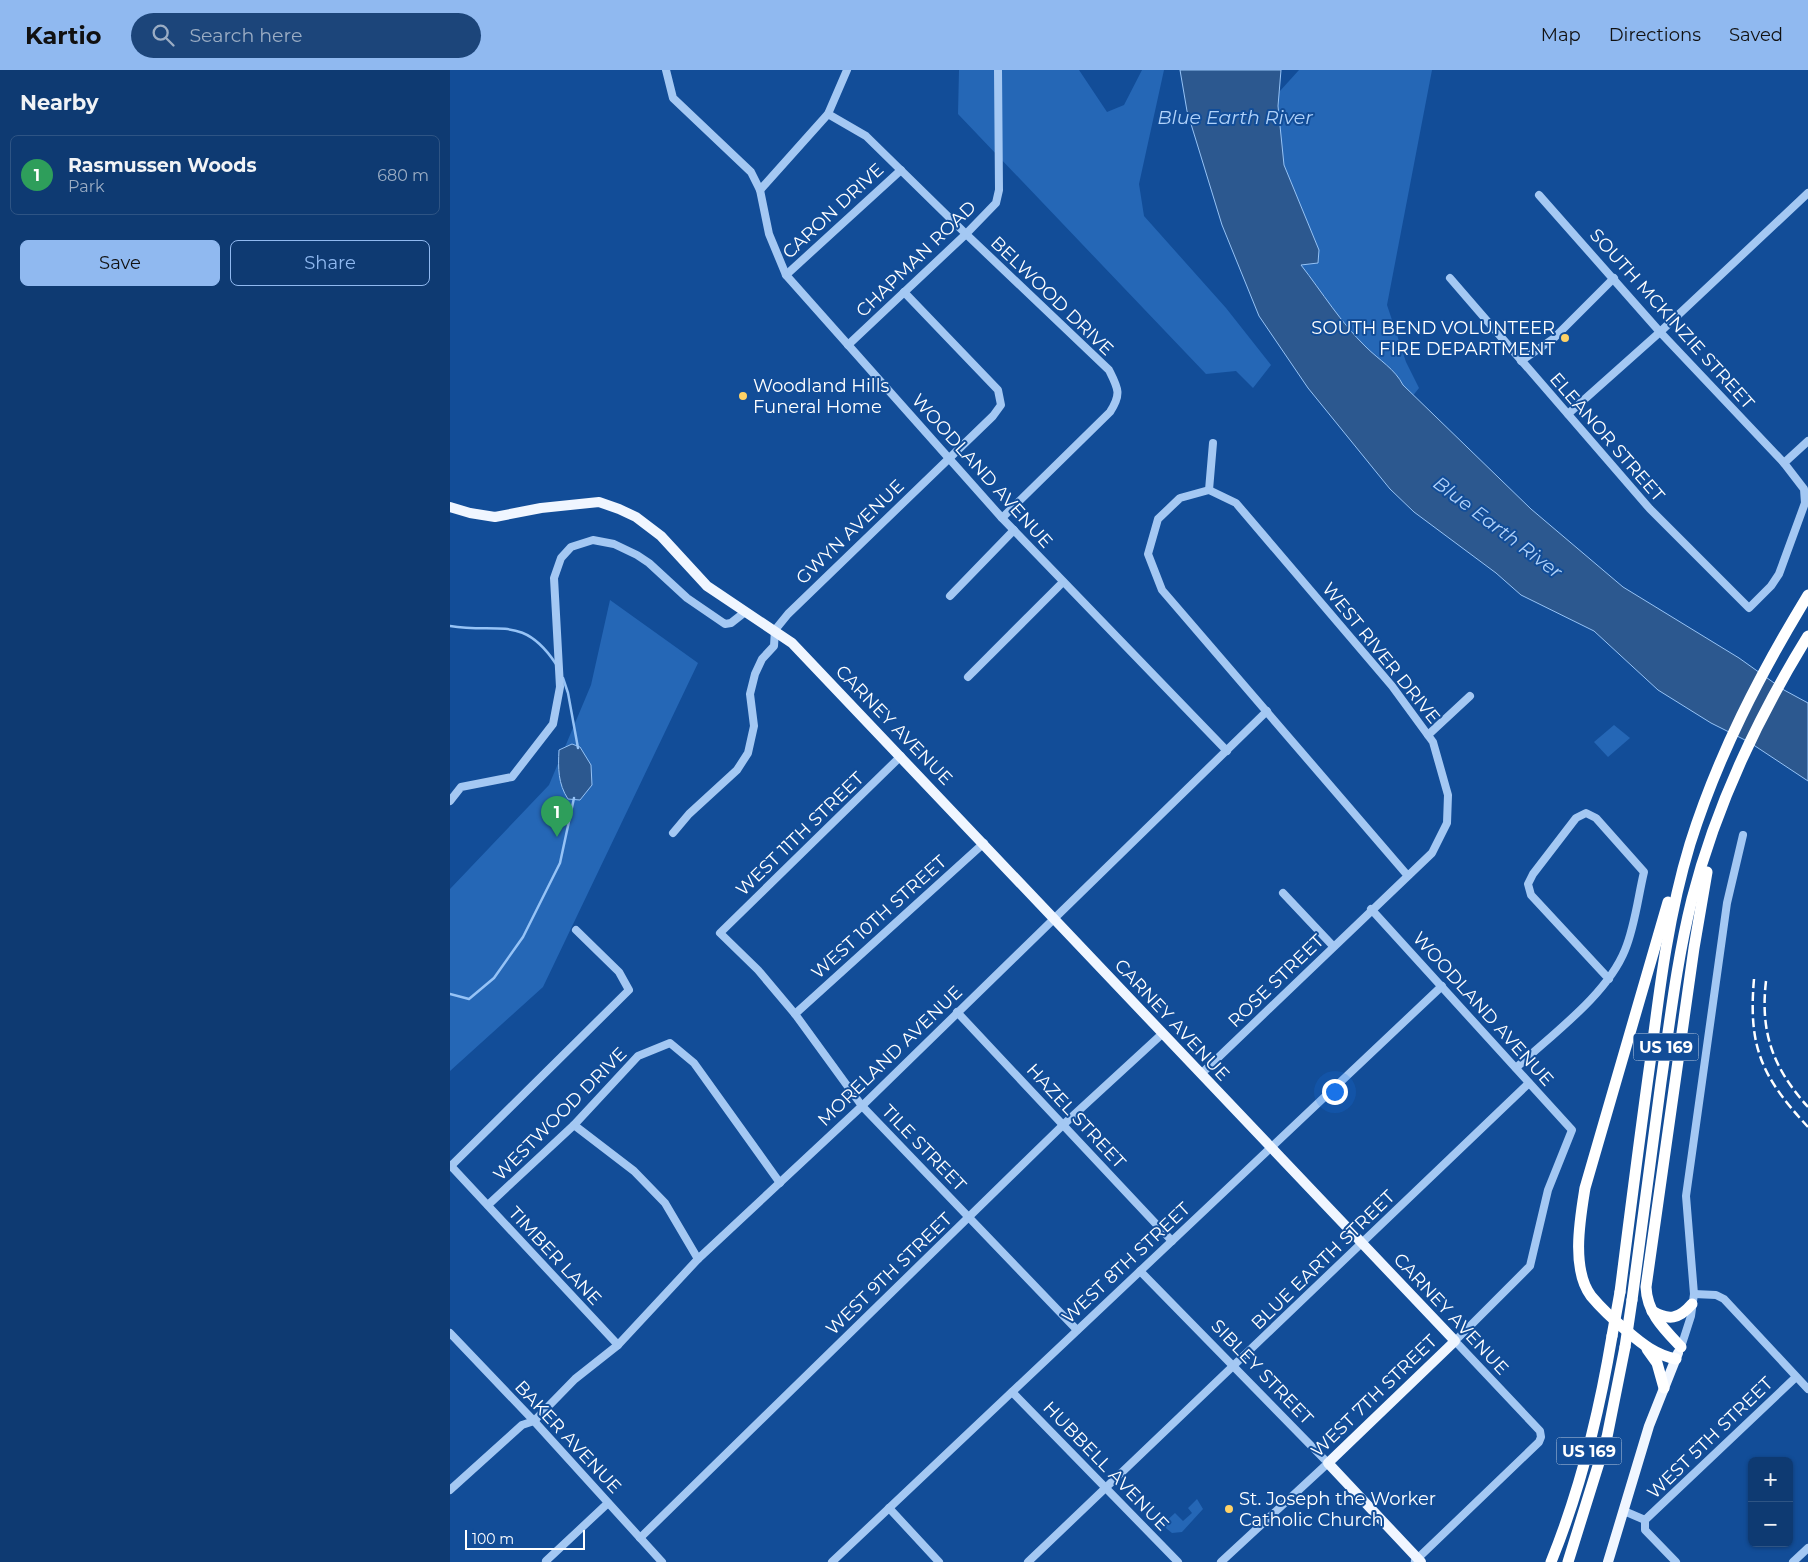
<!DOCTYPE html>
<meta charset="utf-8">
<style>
body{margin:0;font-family:Montserrat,sans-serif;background:#1c457a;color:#f1f3f6}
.controls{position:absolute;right:15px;bottom:15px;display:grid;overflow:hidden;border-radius:8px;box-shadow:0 1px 4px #0004}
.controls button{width:45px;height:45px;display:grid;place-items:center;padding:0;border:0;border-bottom:1px solid #2e5484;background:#0e3a72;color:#f1f3f6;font:25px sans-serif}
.scale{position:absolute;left:15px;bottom:12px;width:120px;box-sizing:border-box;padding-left:5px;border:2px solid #fff;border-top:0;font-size:14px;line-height:18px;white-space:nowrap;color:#fff;-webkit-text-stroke:4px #124d98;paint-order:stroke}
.you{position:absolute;left:884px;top:1021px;width:18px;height:18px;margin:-12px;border:4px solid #fff;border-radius:50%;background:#1a73e8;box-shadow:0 0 0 8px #1a73e833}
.badge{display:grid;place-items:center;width:32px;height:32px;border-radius:50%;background:#90b9f0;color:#fff;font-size:16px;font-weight:700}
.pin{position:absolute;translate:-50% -41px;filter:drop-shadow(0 1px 2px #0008)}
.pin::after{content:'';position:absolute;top:26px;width:18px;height:15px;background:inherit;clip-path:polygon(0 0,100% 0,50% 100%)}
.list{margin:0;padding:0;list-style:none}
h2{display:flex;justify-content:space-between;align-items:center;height:65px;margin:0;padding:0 20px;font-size:21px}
h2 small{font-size:16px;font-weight:400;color:#9badc4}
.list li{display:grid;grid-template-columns:32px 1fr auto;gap:15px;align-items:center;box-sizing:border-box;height:80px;margin:0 10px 10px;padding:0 10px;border:1px solid #2e5484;border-radius:8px}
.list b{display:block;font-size:19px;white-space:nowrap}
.list p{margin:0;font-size:16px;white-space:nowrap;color:#9badc4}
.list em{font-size:16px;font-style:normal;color:#9badc4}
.actions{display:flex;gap:10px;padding:15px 20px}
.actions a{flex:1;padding:11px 0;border:1px solid #90b9f0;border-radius:8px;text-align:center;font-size:18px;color:#90b9f0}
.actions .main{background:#90b9f0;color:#111}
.icon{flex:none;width:28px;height:28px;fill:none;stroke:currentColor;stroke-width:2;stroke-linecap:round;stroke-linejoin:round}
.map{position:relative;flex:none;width:1358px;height:1492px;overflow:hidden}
header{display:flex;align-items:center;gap:30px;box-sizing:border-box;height:70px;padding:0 25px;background:#90b9f0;color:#111}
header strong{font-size:24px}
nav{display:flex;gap:28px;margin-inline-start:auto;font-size:18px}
.search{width:350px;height:45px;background:#1c457a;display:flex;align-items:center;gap:12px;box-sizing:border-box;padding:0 18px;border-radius:28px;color:#9badc4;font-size:19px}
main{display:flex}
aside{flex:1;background:#0e3a72}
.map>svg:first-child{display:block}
.green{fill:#2567b6}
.water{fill:#2c588f;stroke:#96c3f6}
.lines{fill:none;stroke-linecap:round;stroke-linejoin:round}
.stream{stroke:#96c3f6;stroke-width:2.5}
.minor{stroke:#a4c8f3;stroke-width:8}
.major{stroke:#f0f6ff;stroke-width:10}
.highway{stroke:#fff;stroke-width:11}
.rail{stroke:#fff;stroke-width:2.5;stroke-dasharray:9 4;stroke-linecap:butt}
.highway-bridge{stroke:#fff;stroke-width:11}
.poi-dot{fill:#ffd266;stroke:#124d98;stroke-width:2}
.labels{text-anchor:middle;stroke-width:4;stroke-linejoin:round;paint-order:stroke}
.shield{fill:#124d98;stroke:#b8cae0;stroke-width:1}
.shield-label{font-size:16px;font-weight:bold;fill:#fff}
.street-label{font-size:18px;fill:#fff;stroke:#124d98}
.poi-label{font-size:18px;fill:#fff;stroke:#124d98;text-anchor:start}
.water-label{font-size:19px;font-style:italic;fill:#b0d2fa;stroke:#124d98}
</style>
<header>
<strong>Kartio</strong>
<div class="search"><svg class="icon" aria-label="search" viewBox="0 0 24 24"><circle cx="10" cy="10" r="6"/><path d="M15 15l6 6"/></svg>Search here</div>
<nav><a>Map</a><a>Directions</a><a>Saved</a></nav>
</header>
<main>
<aside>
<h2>Nearby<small></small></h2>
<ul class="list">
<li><span class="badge" style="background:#2e9e5b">1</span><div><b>Rasmussen Woods</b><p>Park</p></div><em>680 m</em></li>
</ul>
<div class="actions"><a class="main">Save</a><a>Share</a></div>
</aside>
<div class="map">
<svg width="1358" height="1492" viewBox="0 0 1358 1492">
<rect width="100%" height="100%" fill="#124d98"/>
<g class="green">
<polygon points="509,0 629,0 657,42 674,35 692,0 714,0 689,114 694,146 776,238 821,295 803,318 786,301 756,304 508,44"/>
<polygon points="849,0 982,0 937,235 956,292 969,318 954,337 850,224 809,44"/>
<polygon points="160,530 248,593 93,917 0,1001 0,819 99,715 141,615"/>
<polygon points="1164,655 1180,668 1158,687 1144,672"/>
<polygon points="747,1429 753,1439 732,1462 722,1463 712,1455 725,1443 733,1451 742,1443 738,1438"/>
</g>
<g class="water">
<path d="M730 0H831L828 36 834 95 869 180 868 193 851 195C872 222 891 253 916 277 929 290 945 299 953 315L1081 439 1173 517 1289 588 1334 620 1358 633V711L1299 672 1261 653 1208 620 1144 561 1071 525 1046 503 964 442 940 419 858 318 809 246 772 155 737 41Z"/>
<path d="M122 674 130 677 141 695 142 715 130 730 118 729C108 714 108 698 109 680Z"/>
</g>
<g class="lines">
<g class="stream">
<path d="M0 556C48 564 73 544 106 594"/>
<polyline points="113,608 118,623 128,678"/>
<polyline points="0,924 19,929 44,908 73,867 110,793 124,728"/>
</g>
<g class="minor">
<polyline points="216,0 223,28 301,102 310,120 319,164 336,205 552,448 777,681"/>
<path d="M378 44 416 66 516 164 659 300C668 318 672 324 660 342L552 448"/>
<polyline points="310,120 378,44 397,0"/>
<polyline points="336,205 451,100"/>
<polyline points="1000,208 1200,439 1299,538 1321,516 1329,504 1355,433 1354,419 1334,393 1210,262 1089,125"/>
<polyline points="398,275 516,164 546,133 549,120 548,0"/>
<polyline points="1071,291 1103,269 1164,208"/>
<polyline points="1118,344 1210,262 1358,123"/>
<polyline points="1334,393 1358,371"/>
<polyline points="759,420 763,373"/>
<polyline points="500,526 564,460"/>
<polyline points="518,607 613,512"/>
<polyline points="978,665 1020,626"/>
<polyline points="451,686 270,863 308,900 345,944 412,1036 627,1260"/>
<polyline points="0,731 11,717 62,707 103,654 110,617 104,508 111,488 121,477 143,470 164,474 187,485 199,493 237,528 275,554 281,553 295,542"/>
<polyline points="223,763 239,744 287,700 298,683 304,656 300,624 305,604 312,589 324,576 325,560 338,544 543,346 551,335 548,320 454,222"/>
<polyline points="833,823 883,876"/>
<polyline points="921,839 1122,1060 1098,1120 1080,1196 1005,1271 1090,1361 1091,1367 1089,1372 965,1491"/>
<polyline points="507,942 722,1171"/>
<polyline points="345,944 534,773"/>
<path d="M1066 998C1101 965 1157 925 1175 880 1185 856 1188 827 1194 802L1146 748 1136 743 1126 748 1083 804 1078 814 1081 825 1159 909"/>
<polyline points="751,1004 982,783 997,753 998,725 983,672 942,616 786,433 759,420 730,428 708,449 698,484 712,520 958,806"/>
<polyline points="124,1055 184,1101 215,1133 248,1189"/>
<polyline points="0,1095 168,1275"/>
<polyline points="0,1097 179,920 169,902 126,860"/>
<polyline points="38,1135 124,1055 188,986 220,973 244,993 330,1113"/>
<polyline points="690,1201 878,1393 771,1492"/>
<polyline points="1244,1224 1266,1225 1274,1229 1358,1319"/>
<polyline points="0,1263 84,1351 212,1492"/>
<polyline points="1231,1277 1241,1246 1244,1224 1236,1126 1277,833 1293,765"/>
<polyline points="562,1322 728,1492"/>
<polyline points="0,1420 72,1355 84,1351 125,1309 168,1275 248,1189 412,1036 817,641"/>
<polyline points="439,1438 489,1492"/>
<polyline points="1174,1441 1195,1450 1195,1460 1226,1492"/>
<polyline points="1195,1450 1346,1307"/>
<polyline points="190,1468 614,1054 712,964"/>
<polyline points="96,1491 158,1433"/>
<polyline points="382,1492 992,916"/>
<polyline points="578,1492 1079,1013"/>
<polyline points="1343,1492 1358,1478"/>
</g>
<g class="major">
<polyline points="0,437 20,443 45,447 91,438 149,432 169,439 186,447 211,466 257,516 342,573 1005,1271 878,1393 971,1492"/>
<polyline points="1158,1492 1199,1356 1228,1283"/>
</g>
<g class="highway">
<path d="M1218 832 1135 1118C1130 1149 1121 1199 1141 1226 1151 1238 1165 1251 1177 1261 1192 1274 1206 1285 1226 1289"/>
<path d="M1170 1222C1180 1143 1190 1064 1201 986 1210 914 1219 843 1240 774 1268 685 1310 604 1358 525"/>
<path d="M1182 1230C1192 1157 1202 1084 1211 1012 1220 950 1227 889 1242 829 1266 736 1308 647 1358 566"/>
<path d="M1202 1241C1219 1251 1229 1249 1242 1234"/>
<path d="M1231 1277C1214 1259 1197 1243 1196 1217L1244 878 1257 802"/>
<polyline points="1197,1279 1207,1293 1214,1318"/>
<path d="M1101 1492C1131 1418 1149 1344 1162 1266"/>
<polyline points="1118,1492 1157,1367 1175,1277"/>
</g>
<g class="rail">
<path d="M1304 909C1298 978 1312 1007 1358 1057"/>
<path d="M1316 911C1310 963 1323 998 1358 1037"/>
</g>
<g class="highway-bridge">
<polyline points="1162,1266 1170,1222"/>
<polyline points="1175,1277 1182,1230"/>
</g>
</g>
<g class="poi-dot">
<circle cx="1115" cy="268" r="5"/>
<circle cx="293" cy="326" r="5"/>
<circle cx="779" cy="1439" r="5"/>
</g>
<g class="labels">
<g class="shield">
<rect x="1183.5" y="963.5" width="65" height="27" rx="4"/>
<rect x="1106.5" y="1367.5" width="65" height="27" rx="4"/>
</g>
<g class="shield-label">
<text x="1216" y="983">US 169</text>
<text x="1139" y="1387">US 169</text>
</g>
<g class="street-label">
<text transform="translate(383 141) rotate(-43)" y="6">CARON DRIVE</text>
<text transform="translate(466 189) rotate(-44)" y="6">CHAPMAN ROAD</text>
<text transform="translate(602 226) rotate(44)" y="6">BELWOOD DRIVE</text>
<text transform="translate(1222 249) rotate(48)" y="6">SOUTH MCKINZIE STREET</text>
<text transform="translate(1157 367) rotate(49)" y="6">ELEANOR STREET</text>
<text transform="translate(532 401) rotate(48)" y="6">WOODLAND AVENUE</text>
<text transform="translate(400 462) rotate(-44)" y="6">GWYN AVENUE</text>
<text transform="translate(931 583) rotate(51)" y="6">WEST RIVER DRIVE</text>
<text transform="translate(444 655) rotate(46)" y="6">CARNEY AVENUE</text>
<text transform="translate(350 764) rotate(-44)" y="6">WEST 11TH STREET</text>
<text transform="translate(429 847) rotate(-42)" y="6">WEST 10TH STREET</text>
<text transform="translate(826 911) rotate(-44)" y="6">ROSE STREET</text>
<text transform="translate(1033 939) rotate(48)" y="6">WOODLAND AVENUE</text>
<text transform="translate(722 950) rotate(47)" y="6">CARNEY AVENUE</text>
<text transform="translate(440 986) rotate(-44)" y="6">MORELAND AVENUE</text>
<text transform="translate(110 1044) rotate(-45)" y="6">WESTWOOD DRIVE</text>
<text transform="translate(626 1046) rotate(47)" y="6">HAZEL STREET</text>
<text transform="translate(474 1078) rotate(46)" y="6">TILE STREET</text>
<text transform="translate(105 1186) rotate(47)" y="6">TIMBER LANE</text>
<text transform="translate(873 1190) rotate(-44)" y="6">BLUE EARTH STREET</text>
<text transform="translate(676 1193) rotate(-43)" y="6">WEST 8TH STREET</text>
<text transform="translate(439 1204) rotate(-44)" y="6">WEST 9TH STREET</text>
<text transform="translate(1001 1244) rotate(47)" y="6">CARNEY AVENUE</text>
<text transform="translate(812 1302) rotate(46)" y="6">SIBLEY STREET</text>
<text transform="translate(924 1326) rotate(-44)" y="6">WEST 7TH STREET</text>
<text transform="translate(118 1367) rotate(47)" y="6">BAKER AVENUE</text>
<text transform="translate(1260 1368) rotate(-44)" y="6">WEST 5TH STREET</text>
<text transform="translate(656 1396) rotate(46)" y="6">HUBBELL AVENUE</text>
</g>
<g class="poi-label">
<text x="1105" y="264" text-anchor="end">SOUTH BEND VOLUNTEER<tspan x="1105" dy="21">FIRE DEPARTMENT</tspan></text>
<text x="303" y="322">Woodland Hills<tspan x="303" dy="21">Funeral Home</tspan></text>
<text x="789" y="1435">St. Joseph the Worker<tspan x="789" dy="21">Catholic Church</tspan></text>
</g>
<g class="water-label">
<text x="785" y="54">Blue Earth River</text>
<text transform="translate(1048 457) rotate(37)" y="7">Blue Earth River</text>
</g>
</g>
</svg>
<div class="controls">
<button>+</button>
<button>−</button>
</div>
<div class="scale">100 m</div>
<div class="you"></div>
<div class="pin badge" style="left:107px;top:767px;background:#2e9e5b">1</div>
</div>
</main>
